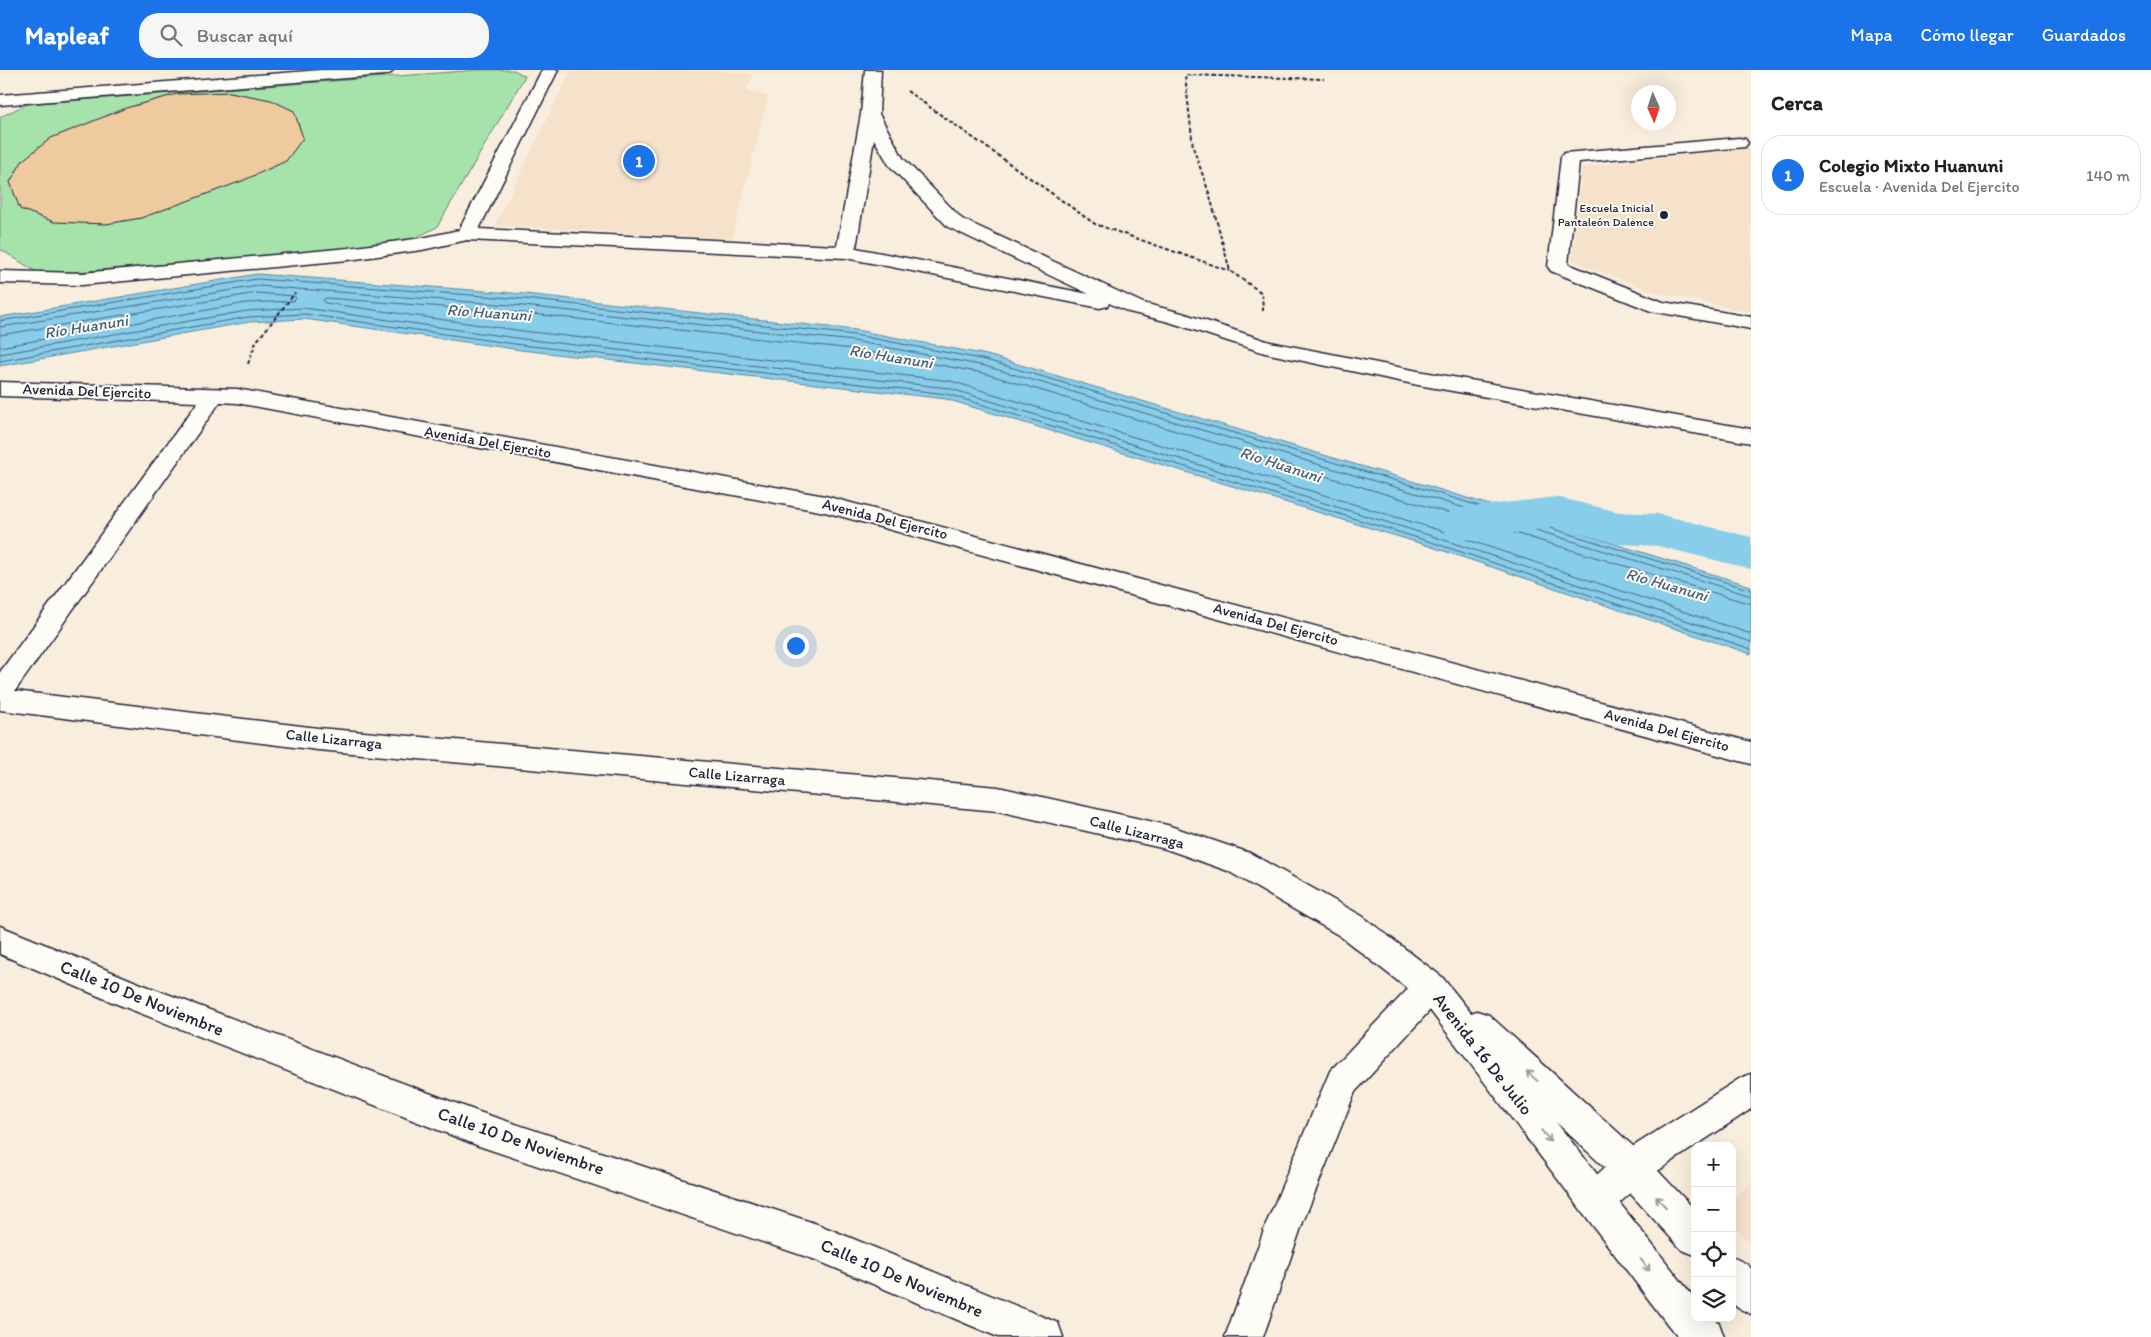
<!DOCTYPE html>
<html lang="es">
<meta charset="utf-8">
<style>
body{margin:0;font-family:Itim,sans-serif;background:#f6f6f6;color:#222}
.controls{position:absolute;right:15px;bottom:15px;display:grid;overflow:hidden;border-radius:10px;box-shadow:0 5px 20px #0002}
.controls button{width:45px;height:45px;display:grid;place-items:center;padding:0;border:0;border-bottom:1px solid #e0e0e0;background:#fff;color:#222;font:25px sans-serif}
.compass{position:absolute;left:1631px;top:15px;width:45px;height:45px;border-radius:50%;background:#fff;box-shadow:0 5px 20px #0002;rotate:177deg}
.you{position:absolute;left:795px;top:575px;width:18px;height:18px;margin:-12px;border:4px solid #fff;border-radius:50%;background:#1a73e8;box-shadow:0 0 0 8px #1a73e833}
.badge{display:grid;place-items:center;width:32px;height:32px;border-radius:50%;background:#1a73e8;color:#fff;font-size:16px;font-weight:700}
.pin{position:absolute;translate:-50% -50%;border:2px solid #fff;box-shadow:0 1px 5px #0006}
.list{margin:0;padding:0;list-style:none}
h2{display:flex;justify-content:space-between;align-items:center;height:65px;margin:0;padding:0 20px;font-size:21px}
h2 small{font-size:16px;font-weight:400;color:#767676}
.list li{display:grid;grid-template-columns:32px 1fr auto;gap:15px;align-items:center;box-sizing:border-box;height:80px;margin:0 10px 10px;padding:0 10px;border:1px solid #e0e0e0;border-radius:20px}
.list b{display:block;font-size:19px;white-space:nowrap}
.list p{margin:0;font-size:16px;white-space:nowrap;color:#767676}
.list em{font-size:16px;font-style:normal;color:#767676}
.icon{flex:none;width:28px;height:28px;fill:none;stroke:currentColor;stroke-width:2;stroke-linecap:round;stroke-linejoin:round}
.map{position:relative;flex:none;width:1751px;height:1267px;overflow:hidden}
header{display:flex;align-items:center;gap:30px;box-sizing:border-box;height:70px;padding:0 25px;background:#1a73e8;color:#fff}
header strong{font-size:24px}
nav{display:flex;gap:28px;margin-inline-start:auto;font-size:18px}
.search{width:350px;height:45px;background:#f6f6f6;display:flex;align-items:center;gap:12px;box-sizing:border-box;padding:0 18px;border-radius:20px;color:#767676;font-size:19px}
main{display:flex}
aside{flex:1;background:#fff}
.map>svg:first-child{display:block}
.built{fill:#f6e2ca}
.green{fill:#a5e3ab;stroke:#648273}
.water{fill:#88cde9;stroke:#5f89a3}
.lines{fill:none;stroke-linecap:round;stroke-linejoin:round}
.shore{stroke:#4b6681;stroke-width:1}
.canal{fill:#88cde9;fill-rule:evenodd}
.building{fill:#efca9f;stroke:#22223b}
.street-casing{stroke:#22223b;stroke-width:3}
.secondary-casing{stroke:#22223b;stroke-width:3}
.path{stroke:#22223b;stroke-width:2;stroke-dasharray:4 2.5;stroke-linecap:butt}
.street{fill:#fdfcf7;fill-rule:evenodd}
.secondary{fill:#fdfcf7;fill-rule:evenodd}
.oneway{stroke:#9a9aa2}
.poi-dot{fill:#22223b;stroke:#fdfcf7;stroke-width:2}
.labels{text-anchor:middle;stroke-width:4;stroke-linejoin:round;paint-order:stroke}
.far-poi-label{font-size:12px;fill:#22223b;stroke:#fdfcf7;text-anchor:end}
.street-label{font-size:15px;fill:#22223b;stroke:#fdfcf7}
.water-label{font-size:16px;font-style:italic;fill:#465e78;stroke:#fdfcf7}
.near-street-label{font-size:18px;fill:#22223b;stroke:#fdfcf7}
</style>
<header>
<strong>Mapleaf</strong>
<div class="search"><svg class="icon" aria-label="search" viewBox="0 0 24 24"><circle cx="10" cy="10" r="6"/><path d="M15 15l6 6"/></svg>Buscar aquí</div>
<nav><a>Mapa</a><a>Cómo llegar</a><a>Guardados</a></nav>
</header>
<main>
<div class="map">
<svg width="1751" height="1267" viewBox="0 0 1751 1267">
<rect width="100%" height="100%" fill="#f9eddd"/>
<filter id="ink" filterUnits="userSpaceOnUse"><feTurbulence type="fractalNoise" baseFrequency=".02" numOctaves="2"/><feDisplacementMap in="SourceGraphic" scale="10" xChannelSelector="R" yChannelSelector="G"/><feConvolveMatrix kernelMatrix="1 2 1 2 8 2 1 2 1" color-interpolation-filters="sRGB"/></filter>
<g filter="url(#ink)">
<g class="built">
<polygon points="571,0 710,0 753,4 747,21 768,26 732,169 495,155"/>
<polygon points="1751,78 1751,242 1659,223 1572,191 1582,98 1632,90"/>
<polygon points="1751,1114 1751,1174 1732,1155 1732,1129"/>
</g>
<polygon class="green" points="478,0 514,0 525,6 437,157 403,174 41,205 0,179 0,47 27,34"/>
<polygon class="water" points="257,204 525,224 856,260 987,285 1425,415 1751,516 1751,584 1429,476 946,329 521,280 304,249 249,252 0,296 0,247"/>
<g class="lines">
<g class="shore">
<polyline points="0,251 257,209 524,229 855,265 986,290 1424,419 1751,520"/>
<polyline points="0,257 258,216 524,236 854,271 985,296 1422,425 1751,526"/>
<polyline points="0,265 257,223 294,226 296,228 294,231 246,233 0,277"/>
<polyline points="0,284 247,241 304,238 523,269 948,318 1432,466 1751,572"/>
<polyline points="0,291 248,247 304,244 522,275 947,324 1431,472 1751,579"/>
<polyline points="1751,534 983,303 853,279 523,243 326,228 323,230 325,233 523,261 951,311 1435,459 1751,564"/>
</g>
<polygon class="canal" points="1556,427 1619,442 1658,444 1751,467 1751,499 1658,476 1619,474 1556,457 1463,470 1447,465 1440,454 1447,443 1463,438"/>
</g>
<polygon class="building" points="230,22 271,30 294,41 303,68 286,91 242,111 141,148 106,154 54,152 20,139 10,112 23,90 51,68 126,38 177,24"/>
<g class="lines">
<g class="street-casing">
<g id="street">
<polygon points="321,0 393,0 391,3 385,5 0,35 0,25"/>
<path d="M542 0H558L479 159 837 176 861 44 865 0H881L879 44 903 88 962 149 1143 233 1182 243 1270 272 1418 301 1751 359V373L1418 315 1265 283 1169 252 1129 242 1109 233 1107 236 1100 238 846 188 467 170 422 180 348 190 82 215 0 213V201L82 203 348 178 422 168 459 160ZM874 69 889 95 948 157 1089 224 856 178Z"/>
<polygon points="1739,68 1745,69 1748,73 1745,77 1579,92 1568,194 1663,232 1751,247 1751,259 1651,241 1551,201 1548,197 1561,87 1564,83"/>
<polygon points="0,312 237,319 825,426 1751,672 1751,694 825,442 237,333 220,332 15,621 318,658 998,717 1167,755 1250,783 1362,846 1442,907 1447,917 1442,927 1355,1022 1303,1152 1263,1267 1225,1267 1267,1152 1330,1001 1408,919 1340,866 1228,801 1166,779 998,741 318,680 0,640 0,602 198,332 0,326"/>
<polygon points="0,856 141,914 479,1042 817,1154 1058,1253 1063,1267 998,1267 816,1190 479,1076 117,934 0,884"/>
<polygon points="1751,1004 1751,1039 1644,1110 1609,1143 1596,1148 1583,1143 1578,1130 1583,1117 1618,1086 1739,1009"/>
</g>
</g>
<g class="secondary-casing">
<g id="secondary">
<polygon points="1431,903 1442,907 1471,943 1477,941 1489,945 1644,1086 1695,1140 1695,1185 1682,1180 1618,1110 1556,1052 1695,1229 1695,1248 1714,1248 1719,1253 1724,1267 1678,1267 1668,1255 1420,927 1415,917 1420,907"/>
<polygon points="1732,1187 1745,1193 1751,1198 1751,1244 1738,1238 1732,1233"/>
</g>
</g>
<g class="path">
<polyline points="907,21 1095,154 1230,201"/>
<polyline points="1263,241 1262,223 1230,201 1210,126 1193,77 1185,5 1324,9"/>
<polyline points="248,294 256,272 295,223"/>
</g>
<use href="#street" class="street"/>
<use href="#secondary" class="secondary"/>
</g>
<defs><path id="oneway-shaft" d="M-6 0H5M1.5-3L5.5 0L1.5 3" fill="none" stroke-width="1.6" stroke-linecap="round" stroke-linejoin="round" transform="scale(1.25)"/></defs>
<g class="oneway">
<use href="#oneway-shaft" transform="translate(1532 1006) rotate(-137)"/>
<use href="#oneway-shaft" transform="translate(1546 1066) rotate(52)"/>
<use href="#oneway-shaft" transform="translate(1661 1132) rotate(-133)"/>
<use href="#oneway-shaft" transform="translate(1645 1195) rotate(53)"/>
</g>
</g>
<circle class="poi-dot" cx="1664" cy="145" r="5"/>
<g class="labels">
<g class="far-poi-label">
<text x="1654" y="142">Escuela Inicial<tspan x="1654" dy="14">Pantaleón Dalence</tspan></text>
</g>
<g class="street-label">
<text transform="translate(87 321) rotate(2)" y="5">Avenida Del Ejercito</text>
<text transform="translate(488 372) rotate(10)" y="5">Avenida Del Ejercito</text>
<text transform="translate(885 449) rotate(14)" y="5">Avenida Del Ejercito</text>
<text transform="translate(1276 554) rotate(15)" y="5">Avenida Del Ejercito</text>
<text transform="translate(1667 660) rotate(15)" y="5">Avenida Del Ejercito</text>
<text transform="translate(334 669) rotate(6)" y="5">Calle Lizarraga</text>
<text transform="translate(737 706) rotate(5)" y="5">Calle Lizarraga</text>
<text transform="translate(1137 762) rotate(14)" y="5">Calle Lizarraga</text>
</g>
<g class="water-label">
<text transform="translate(489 242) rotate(4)" y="6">Río Huanuni</text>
<text transform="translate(86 256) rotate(-9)" y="6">Río Huanuni</text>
<text transform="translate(891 286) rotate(9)" y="6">Río Huanuni</text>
<text transform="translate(1281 394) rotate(18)" y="6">Río Huanuni</text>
<text transform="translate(1667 514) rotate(16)" y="6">Río Huanuni</text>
</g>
<g class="near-street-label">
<text transform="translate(142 928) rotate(22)" y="6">Calle 10 De Noviembre</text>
<text transform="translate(1483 984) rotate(52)" y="6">Avenida 16 De Julio</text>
<text transform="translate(521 1071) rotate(19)" y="6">Calle 10 De Noviembre</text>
<text transform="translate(902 1208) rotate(23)" y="6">Calle 10 De Noviembre</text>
</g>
</g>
</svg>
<div class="controls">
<button>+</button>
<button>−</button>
<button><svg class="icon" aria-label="locate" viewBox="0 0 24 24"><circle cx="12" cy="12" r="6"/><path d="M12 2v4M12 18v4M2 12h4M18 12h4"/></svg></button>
<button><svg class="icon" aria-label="layers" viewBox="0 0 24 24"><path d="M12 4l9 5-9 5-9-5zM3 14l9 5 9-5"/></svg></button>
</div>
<svg class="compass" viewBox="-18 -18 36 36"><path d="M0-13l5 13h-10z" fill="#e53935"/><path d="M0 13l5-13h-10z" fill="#767676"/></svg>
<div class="you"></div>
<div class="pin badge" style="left:639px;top:91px">1</div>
</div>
<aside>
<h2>Cerca<small></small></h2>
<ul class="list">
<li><span class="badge">1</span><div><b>Colegio Mixto Huanuni</b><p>Escuela · Avenida Del Ejercito</p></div><em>140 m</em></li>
</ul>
</aside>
</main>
